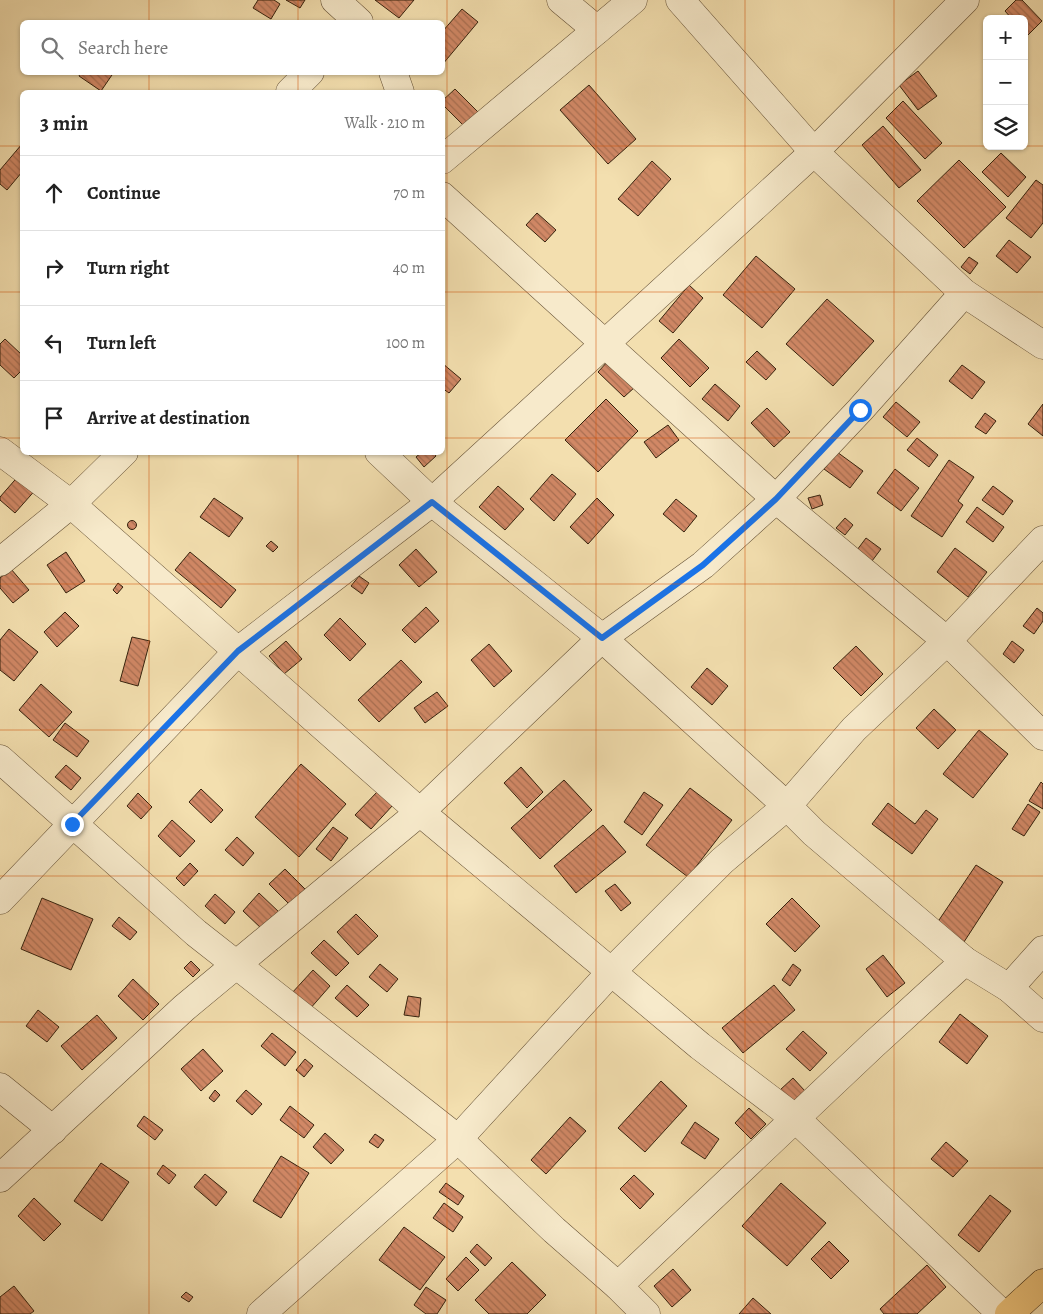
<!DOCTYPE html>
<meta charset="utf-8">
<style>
body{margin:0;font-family:Alegreya,serif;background:#f6f6f6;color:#222}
.controls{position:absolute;right:15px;top:15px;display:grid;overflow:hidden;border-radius:8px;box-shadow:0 1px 4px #0004}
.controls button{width:45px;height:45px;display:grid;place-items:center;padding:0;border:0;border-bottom:1px solid #e0e0e0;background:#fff;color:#222;font:25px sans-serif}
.stop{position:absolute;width:15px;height:15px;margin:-11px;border:4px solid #1a73e8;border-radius:50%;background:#fff}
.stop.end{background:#1a73e8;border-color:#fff;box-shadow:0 1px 5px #0008}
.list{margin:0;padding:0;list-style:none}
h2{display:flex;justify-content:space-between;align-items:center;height:65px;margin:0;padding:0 20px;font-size:21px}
h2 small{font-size:16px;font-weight:400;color:#767676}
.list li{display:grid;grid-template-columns:32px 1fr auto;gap:15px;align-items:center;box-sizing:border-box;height:75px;padding:0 20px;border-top:1px solid #e0e0e0}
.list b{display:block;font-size:19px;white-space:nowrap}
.list em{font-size:16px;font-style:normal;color:#767676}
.icon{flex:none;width:28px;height:28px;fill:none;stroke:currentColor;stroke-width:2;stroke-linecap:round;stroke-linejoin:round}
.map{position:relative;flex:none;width:1043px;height:1314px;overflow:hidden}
.search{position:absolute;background:#fff;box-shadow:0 1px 4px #0004;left:20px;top:20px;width:425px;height:55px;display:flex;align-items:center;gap:12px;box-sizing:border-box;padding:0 18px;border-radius:8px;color:#767676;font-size:19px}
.panel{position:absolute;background:#fff;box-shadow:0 1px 4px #0004;left:20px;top:90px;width:425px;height:365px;border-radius:8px}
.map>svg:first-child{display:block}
.building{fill:url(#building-back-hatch);stroke:#36220d}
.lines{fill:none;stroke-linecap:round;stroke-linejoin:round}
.street-casing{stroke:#655136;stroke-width:29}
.highway-casing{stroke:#36220d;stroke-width:29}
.street{stroke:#f7eacb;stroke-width:28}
.highway{stroke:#eac078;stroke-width:28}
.route{stroke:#1a73e8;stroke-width:6}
.grid{fill:none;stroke:#d6540c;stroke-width:1;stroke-opacity:0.55}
</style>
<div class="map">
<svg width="1043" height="1314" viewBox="0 0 1043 1314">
<defs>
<pattern id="building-back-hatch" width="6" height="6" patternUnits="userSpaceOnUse" patternTransform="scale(1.25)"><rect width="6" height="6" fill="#d18866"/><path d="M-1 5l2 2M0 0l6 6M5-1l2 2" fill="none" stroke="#aa6f52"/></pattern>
</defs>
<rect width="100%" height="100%" fill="#f3dfaf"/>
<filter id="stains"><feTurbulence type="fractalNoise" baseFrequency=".004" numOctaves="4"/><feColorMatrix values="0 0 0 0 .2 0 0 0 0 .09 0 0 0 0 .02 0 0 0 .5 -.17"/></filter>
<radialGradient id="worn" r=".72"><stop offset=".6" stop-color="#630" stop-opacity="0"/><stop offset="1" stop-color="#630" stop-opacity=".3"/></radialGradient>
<g class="building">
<polygon points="258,0 274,0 280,4 271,19 253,8"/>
<polygon points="286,0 305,0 300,8"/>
<polygon points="375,0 414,0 399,18"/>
<polygon points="1016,0 1022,0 1042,21 1028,35 1024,31 1024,19 1012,19 1005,11"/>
<polygon points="462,9 478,22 442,65 442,32"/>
<polygon points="918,71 937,96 918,110 899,85"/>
<polygon points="81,72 114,72 101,91 79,76"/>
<polygon points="589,85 636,139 608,164 560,110"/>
<polygon points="455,89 478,112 464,126 442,104 442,101"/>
<polygon points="903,101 942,143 925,159 886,118"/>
<polygon points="883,126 921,170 899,188 862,145"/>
<polygon points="22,144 22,172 7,190 0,184 0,170"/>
<polygon points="1001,153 1026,177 1008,197 982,172"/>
<polygon points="959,160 1006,207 964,248 917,201"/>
<polygon points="652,161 671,179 638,216 618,199"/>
<polygon points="1036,180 1043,185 1043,223 1031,238 1006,218"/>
<polygon points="537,213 556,230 545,242 526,225"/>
<polygon points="1009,240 1031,257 1017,273 996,256"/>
<polygon points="756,256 795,289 762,328 723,295"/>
<polygon points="969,257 978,263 970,274 961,267"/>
<polygon points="689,285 703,298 673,333 659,321"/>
<polygon points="827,299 874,341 833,386 786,344"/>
<polygon points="5,339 22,355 22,370 14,378 0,365 0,344"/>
<polygon points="679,339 709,368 690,387 661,358"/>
<polygon points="757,351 776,369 766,380 746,362"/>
<polygon points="608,361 635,387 624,397 598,372"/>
<polygon points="442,363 461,379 449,393 442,388"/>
<polygon points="962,365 985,382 972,399 949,381"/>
<polygon points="715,384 740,406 728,421 702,399"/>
<polygon points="606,399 638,431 598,472 565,440"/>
<polygon points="896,402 920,422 907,437 883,417"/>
<polygon points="1043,404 1043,436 1028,424"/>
<polygon points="767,408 790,432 774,447 751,423"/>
<polygon points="985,413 996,421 986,434 975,427"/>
<polygon points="668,425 679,440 656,458 644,442"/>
<polygon points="917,438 938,455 929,467 907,450"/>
<polygon points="422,452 433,452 436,456 424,467 416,457"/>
<polygon points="837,452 863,471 850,488 824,469"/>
<polygon points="949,460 974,477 958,501 963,505 942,537 911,516"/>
<polygon points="895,469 919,488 901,511 877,493"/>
<polygon points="21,473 38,487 15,513 0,500 0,497"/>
<polygon points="552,474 576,494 554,521 530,499"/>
<polygon points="498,486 524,509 505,530 479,507"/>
<polygon points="993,486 1013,501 1003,515 982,500"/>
<polygon points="820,495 823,505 812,509 808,498"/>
<polygon points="214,498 243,518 229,537 200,517"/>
<polygon points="597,498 614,515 588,544 570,527"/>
<polygon points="676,499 697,516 684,532 663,514"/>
<polygon points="977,507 1004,527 993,542 966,522"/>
<polygon points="845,518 853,525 845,535 836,528"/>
<circle cx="132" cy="525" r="4.5"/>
<polygon points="866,538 881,549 872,561 857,550"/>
<polygon points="271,541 278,547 273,552 266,546"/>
<polygon points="955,548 987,572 968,597 937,572"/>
<polygon points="416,549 437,572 419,587 399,565"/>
<polygon points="66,552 85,581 66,593 47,565"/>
<polygon points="190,552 236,590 221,608 175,570"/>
<polygon points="11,569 29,590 13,603 0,588 0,578"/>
<polygon points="359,576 369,583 362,594 351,586"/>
<polygon points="118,583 123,587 117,594 113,590"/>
<polygon points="426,607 439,621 415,643 402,630"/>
<polygon points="1037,608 1043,613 1043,621 1034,634 1023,626"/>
<polygon points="65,612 79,626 57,647 44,632"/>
<polygon points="340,618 366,644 350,661 324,635"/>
<polygon points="9,629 38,652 14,681 0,670 0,640"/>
<polygon points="132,637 150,641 138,686 120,681"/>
<polygon points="286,641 302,659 284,674 269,656"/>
<polygon points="1012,641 1024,650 1014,663 1003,654"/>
<polygon points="489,644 512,671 494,687 471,660"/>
<polygon points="856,646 883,674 861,696 833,668"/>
<polygon points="401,660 422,682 379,722 358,700"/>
<polygon points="707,668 728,686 712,705 691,687"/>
<polygon points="41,684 72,712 49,737 19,710"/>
<polygon points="437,692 448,706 425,723 414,708"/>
<polygon points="934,709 956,730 938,749 916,728"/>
<polygon points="65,723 89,741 77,757 53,740"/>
<polygon points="979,730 1008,754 973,798 943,774"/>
<polygon points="301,764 346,804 299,857 255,817"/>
<polygon points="66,765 81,778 71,790 55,777"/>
<polygon points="521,767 543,792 527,808 504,783"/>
<polygon points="564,780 592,810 540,859 511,828"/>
<polygon points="1041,782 1043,784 1043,809 1029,801"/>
<polygon points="690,788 732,820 688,877 646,845"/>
<polygon points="201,789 223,810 211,823 189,802"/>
<polygon points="378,791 393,805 371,829 355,815"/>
<polygon points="644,792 663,805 642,835 624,822"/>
<polygon points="138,793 152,807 141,819 127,806"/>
<polygon points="888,803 915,824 926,810 938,819 912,854 872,824"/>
<polygon points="1028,804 1040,812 1024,836 1012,829"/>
<polygon points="172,820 195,841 180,857 158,836"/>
<polygon points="603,825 626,852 576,893 554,866"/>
<polygon points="333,827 348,838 331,861 316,849"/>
<polygon points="237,837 254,853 243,866 225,850"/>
<polygon points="190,863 198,871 184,886 176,878"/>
<polygon points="976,865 1003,882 962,945 935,926"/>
<polygon points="285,869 306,890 290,905 269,884"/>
<polygon points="615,884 631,903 621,911 605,891"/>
<polygon points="259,893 280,913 263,930 243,911"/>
<polygon points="215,894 235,912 225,924 205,906"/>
<polygon points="42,898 93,919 71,970 21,949"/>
<polygon points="792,898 820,926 795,952 766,924"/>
<polygon points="356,914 378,936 358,955 337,932"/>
<polygon points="119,917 137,932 130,940 112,926"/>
<polygon points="324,940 349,963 336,976 311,953"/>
<polygon points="883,955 905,983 887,997 866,969"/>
<polygon points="191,961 200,970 193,977 184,968"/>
<polygon points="380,964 398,979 387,992 369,977"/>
<polygon points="793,964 801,970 790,986 782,980"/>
<polygon points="313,970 330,986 309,1010 291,994"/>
<polygon points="133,979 159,1004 143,1020 118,996"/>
<polygon points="347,985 369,1005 357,1017 335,998"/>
<polygon points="774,985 795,1010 743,1053 722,1028"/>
<polygon points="408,996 421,998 419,1017 404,1015"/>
<polygon points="38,1010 59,1027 47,1042 26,1026"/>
<polygon points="960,1014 988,1036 967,1064 939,1042"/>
<polygon points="97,1015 117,1038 82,1070 61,1046"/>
<polygon points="803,1031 827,1053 810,1071 786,1049"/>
<polygon points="272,1033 296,1052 285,1066 261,1046"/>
<polygon points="203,1049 223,1071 201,1091 181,1069"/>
<polygon points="305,1059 313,1066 304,1077 296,1070"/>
<polygon points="793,1078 805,1091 792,1103 780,1090"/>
<polygon points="661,1081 687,1106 645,1152 618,1128"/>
<polygon points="215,1090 220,1095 214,1102 209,1098"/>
<polygon points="246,1090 262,1104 252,1115 236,1101"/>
<polygon points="290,1106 314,1125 304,1138 280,1120"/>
<polygon points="749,1108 766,1124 751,1139 735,1123"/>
<polygon points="144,1116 163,1130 155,1140 137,1126"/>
<polygon points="570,1117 586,1131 546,1174 531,1160"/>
<polygon points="695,1122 719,1139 705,1159 681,1143"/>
<polygon points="325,1133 344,1150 331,1164 313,1147"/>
<polygon points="375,1134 384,1140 378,1148 369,1142"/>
<polygon points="946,1142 968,1161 953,1177 931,1159"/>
<polygon points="281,1156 309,1173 281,1218 253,1201"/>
<polygon points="101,1163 129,1182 102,1221 74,1201"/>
<polygon points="163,1165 176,1175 169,1184 157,1174"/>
<polygon points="205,1174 227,1192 216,1206 194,1187"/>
<polygon points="634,1175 654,1194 640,1209 620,1189"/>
<polygon points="446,1183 464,1196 458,1205 439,1192"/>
<polygon points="781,1183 826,1223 787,1266 742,1226"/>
<polygon points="990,1195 1011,1211 979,1252 958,1235"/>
<polygon points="34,1198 61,1224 44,1241 18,1216"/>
<polygon points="444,1203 463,1217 453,1232 433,1218"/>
<polygon points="404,1227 445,1257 420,1290 379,1260"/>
<polygon points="829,1241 849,1261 831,1279 811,1259"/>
<polygon points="477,1244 492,1258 485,1266 470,1252"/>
<polygon points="466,1257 479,1270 458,1291 446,1279"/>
<polygon points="512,1262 546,1295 527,1314 489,1314 475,1300"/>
<polygon points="927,1265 946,1287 917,1314 884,1314 880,1309"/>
<polygon points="673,1269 691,1290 672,1307 654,1286"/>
<polygon points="14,1286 34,1311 30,1314 0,1314 0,1297"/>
<polygon points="426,1287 446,1300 437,1314 426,1314 414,1305"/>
<polygon points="186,1292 193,1297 189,1302 181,1297"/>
<polygon points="753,1298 771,1314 739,1314"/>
</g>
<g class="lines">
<g class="street-casing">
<g id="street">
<polyline points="335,0 359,22"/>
<polyline points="561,0 597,30"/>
<polyline points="680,0 814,152 964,293 1043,345"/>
<polyline points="393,72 400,92"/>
<polyline points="290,92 310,72"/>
<polyline points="442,160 633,0"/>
<polyline points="442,196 776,499 947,641 1043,736"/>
<polyline points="0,451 71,504 420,812 700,1046 796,1119 1002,1314"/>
<polyline points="379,452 432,502 602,638 787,806 814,833 965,961 1009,988 1043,1018"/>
<polyline points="0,562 71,504 124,452"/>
<polyline points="0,759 196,933 458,1139 554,1230 618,1286 646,1314"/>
<polyline points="0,900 238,651 432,502 814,152 965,0"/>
<polyline points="1009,988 1043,950"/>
<polyline points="0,1087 53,1130"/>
<polyline points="0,1178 184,1008 420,812 602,638 703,565 776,499 860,410 964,293"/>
<polyline points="618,1286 873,1045 965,961"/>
<polyline points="261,1314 458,1139 611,972 722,861 787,806 854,729 947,641 1043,540"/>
</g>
</g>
<g class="highway-casing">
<polyline id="highway" points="1009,1314 1043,1283"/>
</g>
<use href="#street" class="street"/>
<use href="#highway" class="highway"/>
</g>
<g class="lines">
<polyline class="route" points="72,824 238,651 432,502 602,638 703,565 776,499 860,410"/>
</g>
<path class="grid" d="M149 0V22M298 0V22M447 0V1314M596 0V1314M745 0V1314M894 0V1314M149 72V92M298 72V92M0 146H22M442 146H987M1024 146H1043M0 292H22M442 292H1043M0 438H22M442 438H1043M149 452V1314M298 452V1314M0 584H1043M0 730H1043M0 876H1043M0 1022H1043M0 1168H1043"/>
<rect width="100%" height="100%" filter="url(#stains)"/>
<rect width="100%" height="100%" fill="url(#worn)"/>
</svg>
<div class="controls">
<button>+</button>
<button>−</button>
<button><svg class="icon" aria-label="layers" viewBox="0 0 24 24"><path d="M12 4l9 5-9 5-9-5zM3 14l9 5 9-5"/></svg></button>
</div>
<div class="stop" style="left:860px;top:410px"></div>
<div class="stop end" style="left:72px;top:824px"></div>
<div class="search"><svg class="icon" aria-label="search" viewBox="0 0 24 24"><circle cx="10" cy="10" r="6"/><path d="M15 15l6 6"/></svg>Search here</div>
<section class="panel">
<h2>3 min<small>Walk · 210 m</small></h2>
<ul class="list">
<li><svg class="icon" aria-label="ahead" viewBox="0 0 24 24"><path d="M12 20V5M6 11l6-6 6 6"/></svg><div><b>Continue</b></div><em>70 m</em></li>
<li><svg class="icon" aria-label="right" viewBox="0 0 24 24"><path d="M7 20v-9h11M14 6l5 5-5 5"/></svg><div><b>Turn right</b></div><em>40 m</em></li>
<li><svg class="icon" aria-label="left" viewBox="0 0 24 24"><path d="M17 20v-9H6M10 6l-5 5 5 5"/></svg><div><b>Turn left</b></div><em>100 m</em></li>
<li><svg class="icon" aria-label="arrive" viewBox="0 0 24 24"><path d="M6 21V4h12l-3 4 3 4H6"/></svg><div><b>Arrive at destination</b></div></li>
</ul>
</section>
</div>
